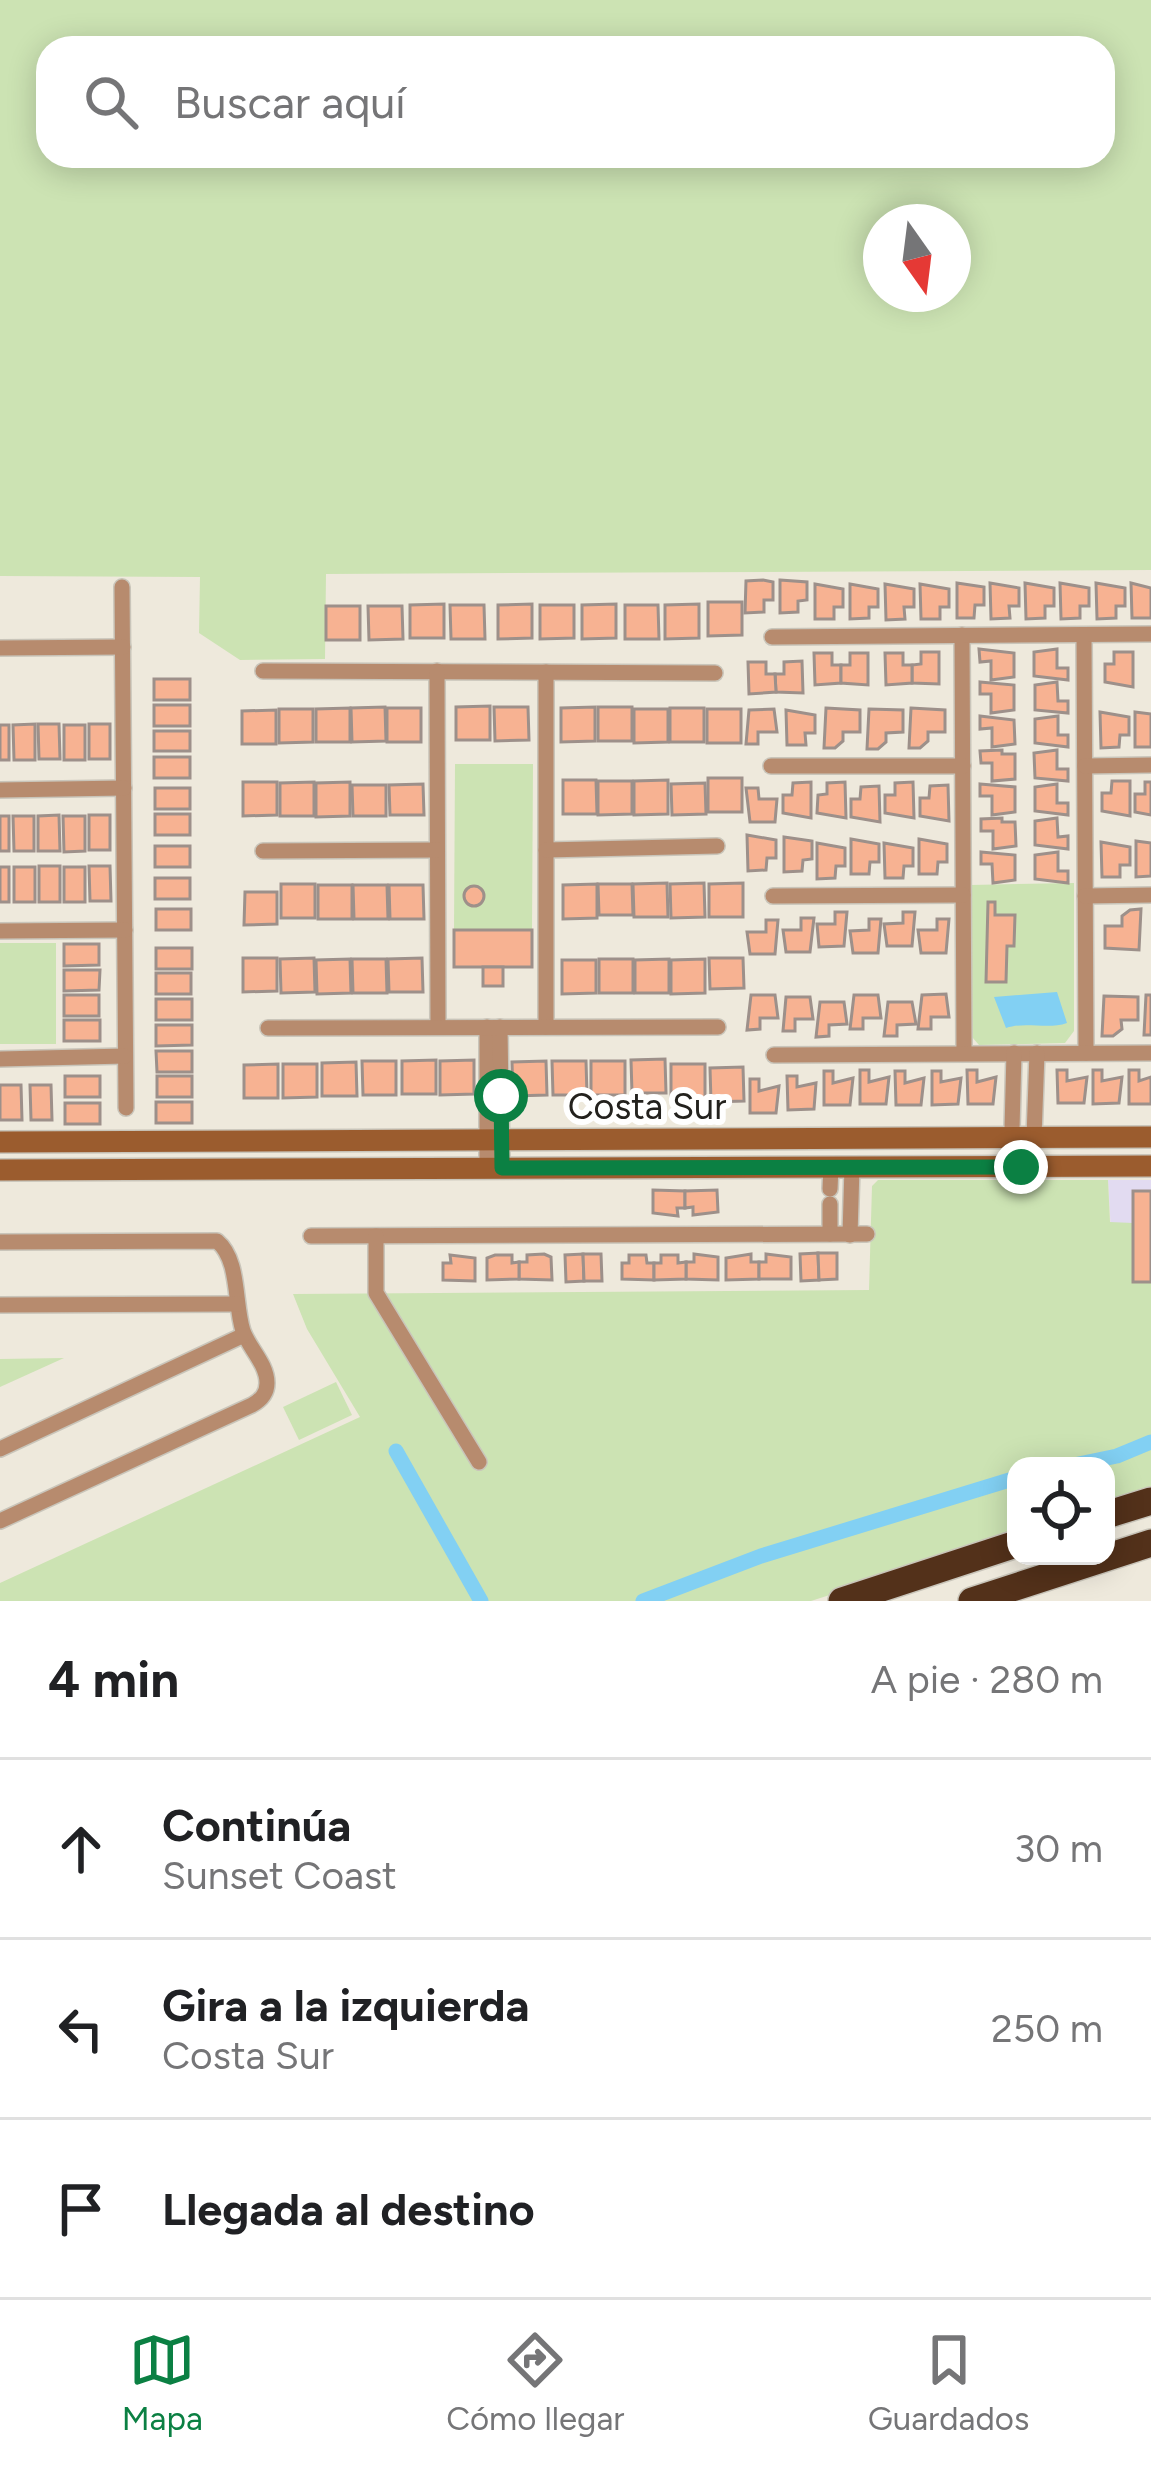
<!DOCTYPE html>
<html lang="es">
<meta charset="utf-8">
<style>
body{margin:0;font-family:Figtree,sans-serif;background:#f6f6f6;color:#202124}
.controls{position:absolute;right:36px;bottom:36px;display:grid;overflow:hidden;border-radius:24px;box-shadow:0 6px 30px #0003}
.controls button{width:108px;height:108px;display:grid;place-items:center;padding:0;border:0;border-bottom:3px solid #e0e0e0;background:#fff;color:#202124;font:60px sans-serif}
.compass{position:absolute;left:863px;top:204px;width:108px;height:108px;border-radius:50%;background:#fff;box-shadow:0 6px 30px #0003;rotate:166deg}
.stop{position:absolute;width:36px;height:36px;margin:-27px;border:9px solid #0b8043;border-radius:50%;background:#fff}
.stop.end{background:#0b8043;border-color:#fff;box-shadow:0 3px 12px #0008}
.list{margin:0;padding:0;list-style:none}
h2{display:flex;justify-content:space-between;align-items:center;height:156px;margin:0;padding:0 48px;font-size:51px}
h2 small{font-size:39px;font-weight:400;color:#757577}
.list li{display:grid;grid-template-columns:78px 1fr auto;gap:36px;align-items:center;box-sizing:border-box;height:180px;padding:0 48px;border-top:3px solid #e0e0e0}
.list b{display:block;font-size:45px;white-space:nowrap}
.list p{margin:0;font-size:39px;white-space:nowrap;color:#757577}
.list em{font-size:39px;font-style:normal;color:#757577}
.icon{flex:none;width:66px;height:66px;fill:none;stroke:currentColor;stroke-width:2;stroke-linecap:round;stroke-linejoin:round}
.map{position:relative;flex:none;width:1151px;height:1601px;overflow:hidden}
.search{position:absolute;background:#fff;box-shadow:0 6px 30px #0003;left:36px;right:36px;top:36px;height:132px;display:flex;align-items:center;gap:30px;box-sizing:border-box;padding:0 42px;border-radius:36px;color:#757577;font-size:45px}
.sheet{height:696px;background:#fff}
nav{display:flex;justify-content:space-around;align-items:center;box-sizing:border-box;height:168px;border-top:3px solid #e0e0e0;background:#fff;font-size:33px;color:#757577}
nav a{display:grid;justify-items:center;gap:6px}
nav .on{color:#0b8043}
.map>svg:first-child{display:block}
.education{fill:#e2dbf1}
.green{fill:#cce3b3;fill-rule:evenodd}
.water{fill:#82d0f3}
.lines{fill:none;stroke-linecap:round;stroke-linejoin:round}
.canal{stroke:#82d0f3;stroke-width:15}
.building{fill:#f7b292;stroke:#9d908a;stroke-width:3}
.street-casing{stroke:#c9c5ba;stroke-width:18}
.secondary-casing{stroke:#c9c5ba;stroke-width:24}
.highway-casing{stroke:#c9c5ba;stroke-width:30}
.street{stroke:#b78b6e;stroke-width:15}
.secondary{stroke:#9b5c2e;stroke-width:21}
.highway{stroke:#53311a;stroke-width:27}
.route{stroke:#0b8043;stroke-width:15}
.labels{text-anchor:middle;stroke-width:12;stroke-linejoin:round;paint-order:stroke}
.street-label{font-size:36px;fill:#23211d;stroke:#fff}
</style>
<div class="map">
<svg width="1151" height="1601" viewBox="0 0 1151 1601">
<rect width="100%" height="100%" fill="#eee9dc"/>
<polygon class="education" points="1108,1180 1151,1180 1151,1422 1116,1316"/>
<g class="green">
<path d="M0 0H1151V570L326 574 325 659 240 660 199 633 200 577 0 576ZM48 48H1103V156H48ZM881 222H953V294H881Z"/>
<polygon points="455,764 533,764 532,930 454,930"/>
<polygon points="1074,883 1074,1031 1065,1043 979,1045 972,1037 970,885"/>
<rect x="0" y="943" width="56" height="101"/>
<polygon points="878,1180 1108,1180 1110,1222 1133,1223 1133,1282 1151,1282 1151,1492 1106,1507 1106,1466 1016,1466 1016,1535 811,1601 0,1601 0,1583 360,1417 307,1329 293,1294 869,1290 872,1186"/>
<polygon points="64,1358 0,1387 0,1359"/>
<polygon points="336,1382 352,1415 299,1440 283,1407"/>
</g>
<path class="water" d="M1057 992 1067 1023C1047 1030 1027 1021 1006 1028L994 997Z"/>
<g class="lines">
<g class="canal">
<polyline points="396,1451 481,1601"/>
<polyline points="1069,1466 1117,1456 1151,1442"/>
<polyline points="643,1601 761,1556 1016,1478"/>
</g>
</g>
<g class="building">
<polygon points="763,580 773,582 773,600 764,600 764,612 745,613 746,581"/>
<polygon points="780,580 807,582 807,600 798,601 798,612 780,613"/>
<polygon points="957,583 984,587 984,605 975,605 974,618 957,618"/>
<polygon points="990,583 1019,588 1019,606 1009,606 1010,618 991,619"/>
<polygon points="1025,583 1054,588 1054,606 1045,606 1045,618 1026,619"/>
<polygon points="1060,583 1089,588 1089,606 1080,606 1080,618 1061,619"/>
<polygon points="1096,583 1125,588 1125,606 1116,606 1116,618 1097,619"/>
<polygon points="1131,583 1151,588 1151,618 1132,618"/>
<polygon points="815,584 843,589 843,607 834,607 834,619 815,619"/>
<polygon points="850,584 878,589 878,607 869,607 869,618 850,619"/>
<polygon points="885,584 914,589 914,607 904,607 905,619 886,620"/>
<polygon points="920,584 949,589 949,607 940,607 940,619 921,619"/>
<polygon points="708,602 742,602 742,635 708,636"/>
<polygon points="444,604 444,638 410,638 410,605"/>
<polygon points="532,604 532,638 498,639 498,605"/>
<polygon points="616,604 616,638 582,639 582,605"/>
<polygon points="699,604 699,638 665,639 665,605"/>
<polygon points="450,605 484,605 485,639 451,639"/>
<polygon points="540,605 574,605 574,638 540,639"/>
<polygon points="625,605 658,605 659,639 625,639"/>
<rect x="326" y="606" width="34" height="34"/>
<polygon points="368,606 402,606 403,639 369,640"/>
<polygon points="979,649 1014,653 1014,677 991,680 991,661 980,662"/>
<polygon points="1057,649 1057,668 1068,668 1068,680 1034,676 1034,652"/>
<polygon points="921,652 939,652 939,684 912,683 912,665 921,664"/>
<polygon points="1114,652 1133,652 1133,687 1105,682 1105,664 1114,664"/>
<polygon points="814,653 832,653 832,665 841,665 841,683 815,685"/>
<polygon points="850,653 868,653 868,685 841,683 841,665 850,665"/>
<polygon points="885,653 903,653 903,665 912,665 912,683 886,685"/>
<polygon points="802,661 803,693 776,692 775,674 784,674 784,662"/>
<polygon points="748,662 766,662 766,674 775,674 776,692 749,694"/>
<rect x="154" y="679" width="36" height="21"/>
<polygon points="980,682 1014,685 1014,710 991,713 991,694 980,694"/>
<polygon points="1057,682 1058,701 1068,701 1068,713 1035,710 1035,685"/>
<rect x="154" y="705" width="36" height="21"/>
<polygon points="490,706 490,740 456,740 456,707"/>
<polygon points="385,707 386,741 352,742 351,708"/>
<polygon points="494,707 528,707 529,740 495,741"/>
<polygon points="595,707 595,741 561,742 561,708"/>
<rect x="598" y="707" width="34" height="34"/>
<polygon points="350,708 350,742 316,742 316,709"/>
<rect x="387" y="708" width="34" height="34"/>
<rect x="670" y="708" width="34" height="34"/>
<polygon points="826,708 860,710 860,732 843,732 843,741 835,748 824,748"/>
<polygon points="911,708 945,710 945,732 928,732 928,741 920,748 909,748"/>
<polygon points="279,709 313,709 313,742 279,743"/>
<polygon points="634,709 668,709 668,742 634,743"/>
<rect x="707" y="709" width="34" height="34"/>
<polygon points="774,709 777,732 758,732 758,744 746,744 749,710"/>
<polygon points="869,709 903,710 903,732 886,733 886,742 878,749 867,749"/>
<polygon points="276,710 276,744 242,744 242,711"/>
<polygon points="786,710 815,715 815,733 805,733 806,745 787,745"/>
<polygon points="1100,712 1129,717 1129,735 1120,735 1119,747 1101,748"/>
<polygon points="1135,712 1151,714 1151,747 1135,747"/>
<polygon points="980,716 1014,720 1015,744 992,747 992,728 980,729"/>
<polygon points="1058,716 1058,735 1068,735 1068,747 1035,743 1035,719"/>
<polygon points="35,724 35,760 14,760 13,725"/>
<polygon points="38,724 59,724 60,759 39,759"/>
<rect x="89" y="724" width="21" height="35"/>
<rect x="0" y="725" width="9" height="35"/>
<rect x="64" y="725" width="21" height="35"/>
<rect x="154" y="731" width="36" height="20"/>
<polygon points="1002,750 1002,754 1015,754 1015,779 992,781 992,763 981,763 980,751"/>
<polygon points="1057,750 1057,769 1068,769 1068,781 1035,778 1034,753"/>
<rect x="154" y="757" width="36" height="21"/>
<rect x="708" y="778" width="34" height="34"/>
<polygon points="563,780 596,780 597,814 563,814"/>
<polygon points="668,780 668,814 634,815 634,781"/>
<polygon points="598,781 632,781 632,814 598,815"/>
<polygon points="1112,781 1130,781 1130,816 1102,811 1102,793 1111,793"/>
<polygon points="243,782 277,782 277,815 243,816"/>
<polygon points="314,782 314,816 280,816 280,783"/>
<polygon points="350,782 350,816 316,817 316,783"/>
<polygon points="811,782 811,818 783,813 783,795 792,795 793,783"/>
<polygon points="845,782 846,818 817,813 818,795 827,794 827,783"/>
<polygon points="913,782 914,818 885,813 885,795 895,795 895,783"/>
<polygon points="1145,782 1151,782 1151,815 1135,812 1135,794 1145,794"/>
<polygon points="705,783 706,814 672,815 671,784"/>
<polygon points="423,784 424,815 390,815 389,785"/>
<polygon points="980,784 1015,787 1015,812 992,815 992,796 980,796"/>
<polygon points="1057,784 1057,803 1068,803 1068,815 1035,811 1035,787"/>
<polygon points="352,785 386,785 386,816 353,816"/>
<polygon points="948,785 949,821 920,816 920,798 929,798 930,786"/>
<polygon points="879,786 880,822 851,817 851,799 860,799 861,787"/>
<rect x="155" y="788" width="35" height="21"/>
<polygon points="746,788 758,788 759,799 777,799 775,822 750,822"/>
<rect x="155" y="814" width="35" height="21"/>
<polygon points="59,815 60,851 38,851 38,816"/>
<rect x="89" y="815" width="21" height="35"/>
<rect x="0" y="816" width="9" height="35"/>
<polygon points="13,816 34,816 34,851 14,851"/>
<polygon points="63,816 85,816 85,851 64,852"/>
<polygon points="1002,818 1002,822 1015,822 1016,846 993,849 993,831 981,831 981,819"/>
<polygon points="1057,818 1058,837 1068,836 1068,849 1035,845 1035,821"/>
<polygon points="747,835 776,840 776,858 767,858 766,870 748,871"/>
<polygon points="784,837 812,841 812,859 803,860 802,871 784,872"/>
<polygon points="851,839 879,844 879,862 870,862 869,874 851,874"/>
<polygon points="919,839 947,844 947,862 938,862 937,874 919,874"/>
<polygon points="1136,841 1151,843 1151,876 1136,877"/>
<polygon points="1101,842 1130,847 1130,865 1120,865 1120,877 1102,877"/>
<polygon points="817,843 845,848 845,866 836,866 835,878 817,879"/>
<polygon points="884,843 913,848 913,866 904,866 903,878 885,878"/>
<rect x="155" y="846" width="35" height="21"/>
<polygon points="981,852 1015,855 1015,880 993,883 992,864 981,864"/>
<polygon points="1058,852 1058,871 1068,871 1068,883 1035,879 1035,855"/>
<rect x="39" y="866" width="21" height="36"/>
<polygon points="89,866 110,866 111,901 90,901"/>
<rect x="0" y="867" width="9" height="35"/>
<rect x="14" y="867" width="21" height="35"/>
<rect x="64" y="867" width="21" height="35"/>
<rect x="155" y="878" width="35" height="21"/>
<polygon points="667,883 668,917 634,917 633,884"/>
<polygon points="704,883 705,917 671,918 670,884"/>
<polygon points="743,883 743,917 709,917 709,884"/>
<rect x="281" y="884" width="34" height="34"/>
<polygon points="597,884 597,918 563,919 563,885"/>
<polygon points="598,884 632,884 633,915 599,915"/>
<rect x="318" y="885" width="34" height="34"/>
<polygon points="353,885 387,885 388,919 354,919"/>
<polygon points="389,885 423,885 424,919 390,919"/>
<circle cx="474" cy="896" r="10"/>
<polygon points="245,892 277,892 277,924 244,925"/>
<polygon points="988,902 995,902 995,915 1015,915 1014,946 1007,946 1006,982 986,982"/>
<rect x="156" y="909" width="35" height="21"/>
<polygon points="1141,909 1139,950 1105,948 1105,926 1122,926 1122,916 1130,910"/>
<polygon points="835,912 847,912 844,946 819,947 817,924 835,924"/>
<polygon points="903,912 915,912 912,946 887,946 884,924 903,923"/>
<polygon points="801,918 814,918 810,952 786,952 783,930 801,930"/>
<polygon points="869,919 881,919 878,953 853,953 850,931 869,930"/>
<polygon points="937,919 949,919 946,953 921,953 918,930 937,930"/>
<polygon points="766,920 778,920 775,954 750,954 747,932 766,932"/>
<rect x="454" y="930" width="78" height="37"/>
<polygon points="64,944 99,944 99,965 64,966"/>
<rect x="156" y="948" width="36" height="21"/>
<polygon points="243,958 277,958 277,991 243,992"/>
<polygon points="314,958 315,992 281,993 280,959"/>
<polygon points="422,958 423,992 389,992 388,959"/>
<polygon points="709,958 743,958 744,988 710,989"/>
<polygon points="350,959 351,993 317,994 316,960"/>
<polygon points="352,959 386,959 387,993 353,993"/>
<rect x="599" y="959" width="34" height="34"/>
<polygon points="669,959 669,993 635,993 635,960"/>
<polygon points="705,959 705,993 671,994 671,960"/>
<polygon points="562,960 596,960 596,993 562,994"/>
<rect x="483" y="967" width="20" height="19"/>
<polygon points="64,970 100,970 99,990 64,991"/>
<rect x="156" y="973" width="35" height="21"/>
<polygon points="946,994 949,1017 931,1017 931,1029 918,1029 922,995"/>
<rect x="64" y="995" width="35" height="21"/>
<polygon points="751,995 775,995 778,1018 760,1018 760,1029 747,1030"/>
<polygon points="854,995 878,995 881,1018 863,1018 863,1029 850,1029"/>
<polygon points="1146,995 1151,995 1151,1035 1144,1035"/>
<polygon points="1104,996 1138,997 1138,1020 1121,1020 1122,1029 1113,1036 1102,1036"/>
<polygon points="786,997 810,997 813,1019 795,1019 795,1031 783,1031"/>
<rect x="156" y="999" width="36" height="21"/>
<polygon points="820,1002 844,1002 847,1024 829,1025 829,1036 816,1037"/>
<polygon points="888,1002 912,1002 916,1024 897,1025 897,1036 884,1036"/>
<rect x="64" y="1020" width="36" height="21"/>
<polygon points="156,1025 192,1025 192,1045 156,1046"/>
<polygon points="156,1051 192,1051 192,1072 157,1072"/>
<polygon points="665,1059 666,1093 632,1093 631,1060"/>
<polygon points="436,1060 436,1094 402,1094 402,1061"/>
<polygon points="474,1060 474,1094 440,1095 440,1061"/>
<polygon points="362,1061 396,1061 396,1095 363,1095"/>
<polygon points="546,1061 547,1095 513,1096 512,1062"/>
<polygon points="552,1061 586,1061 587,1095 553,1095"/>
<rect x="591" y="1061" width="34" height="34"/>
<polygon points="356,1062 357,1096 322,1096 322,1063"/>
<polygon points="278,1064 278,1098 244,1098 244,1065"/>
<polygon points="283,1064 317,1064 317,1097 283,1098"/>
<rect x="671" y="1064" width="34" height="34"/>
<polygon points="743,1067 744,1101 711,1102 710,1068"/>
<polygon points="860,1070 869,1070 869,1082 889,1077 886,1104 860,1104"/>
<polygon points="967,1070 977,1070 977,1082 996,1077 993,1104 968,1104"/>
<polygon points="1057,1070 1067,1070 1067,1081 1087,1077 1084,1103 1058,1103"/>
<polygon points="1093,1070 1102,1070 1102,1081 1122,1077 1119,1103 1093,1104"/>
<polygon points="1129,1070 1139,1070 1139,1081 1151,1077 1151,1104 1129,1104"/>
<polygon points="824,1071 833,1071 833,1083 853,1078 850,1105 824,1105"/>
<polygon points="895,1071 905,1071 905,1083 924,1078 921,1105 896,1105"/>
<polygon points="932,1071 941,1071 941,1082 961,1078 958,1104 932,1105"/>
<rect x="65" y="1076" width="35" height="21"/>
<rect x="157" y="1076" width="35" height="21"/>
<polygon points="787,1076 797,1076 797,1087 816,1083 814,1109 788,1110"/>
<polygon points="750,1079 759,1079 759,1091 779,1086 776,1113 750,1113"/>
<polygon points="0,1085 21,1085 22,1120 0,1120"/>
<polygon points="30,1085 51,1085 52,1120 31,1120"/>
<rect x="156" y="1102" width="36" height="21"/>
<rect x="65" y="1103" width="35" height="21"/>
<polygon points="653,1190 685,1191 685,1208 677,1208 678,1216 653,1213"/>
<polygon points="717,1190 718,1212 693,1215 693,1207 685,1208 685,1191"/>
<rect x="1133" y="1191" width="18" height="91"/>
<polygon points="818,1253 819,1280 801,1281 800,1254"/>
<polygon points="818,1253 837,1253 837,1279 819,1280"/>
<polygon points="544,1254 551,1257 552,1280 519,1279 519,1262 527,1262 527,1255"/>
<polygon points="583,1254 584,1281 566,1282 565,1255"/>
<polygon points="583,1254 601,1254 602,1281 584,1281"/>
<polygon points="694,1254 718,1257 718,1280 686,1279 686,1262 694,1262"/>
<polygon points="751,1254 751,1262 759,1262 759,1279 726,1280 726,1258"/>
<polygon points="766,1254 791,1257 791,1279 759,1279 759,1262 766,1262"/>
<polygon points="450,1255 475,1258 475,1281 443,1280 443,1263 451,1263"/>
<polygon points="495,1255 512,1255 512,1263 519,1262 519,1279 487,1280 487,1258"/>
<polygon points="629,1255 646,1255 647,1263 654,1263 654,1280 622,1279 622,1263 629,1263"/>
<polygon points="661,1255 678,1255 678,1263 686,1262 686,1279 654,1280 654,1263 661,1263"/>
</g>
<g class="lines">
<g class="street-casing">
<g id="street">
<polyline points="122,587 126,1108"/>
<polyline points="962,635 964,1053"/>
<polyline points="1084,635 1086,1053"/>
<polyline points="772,637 1151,634"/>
<polyline points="0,648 123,647"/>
<polyline points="263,671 715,673"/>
<polyline points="437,671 438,1027"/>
<polyline points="546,672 546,1027"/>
<polyline points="771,766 963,766"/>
<polyline points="1085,766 1151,765"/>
<polyline points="0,790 124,788"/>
<polyline points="546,850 717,846"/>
<polyline points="263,851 437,850"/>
<polyline points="773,896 963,895"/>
<polyline points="1085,896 1151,895"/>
<polyline points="0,931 125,930"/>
<polyline points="487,1027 487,1168"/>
<polyline points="500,1027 502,1168"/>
<polyline points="268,1028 718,1027"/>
<polyline points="774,1055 1151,1053"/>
<polyline points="0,1059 125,1056"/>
<polyline points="1011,1167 1014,1053"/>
<polyline points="1021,1167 1034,1137 1037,1053"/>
<polyline points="830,1189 831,1167"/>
<polyline points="830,1204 830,1234"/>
<polyline points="850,1235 852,1167"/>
<polyline points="311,1236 867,1234"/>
<polyline points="376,1236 376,1293 479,1462"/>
<path d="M0 1242 217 1241C240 1260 234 1303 243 1331 249 1348 267 1364 267 1383 267 1394 261 1400 252 1405L0 1521"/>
<polyline points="0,1305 237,1304"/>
<polyline points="0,1449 244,1335"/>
</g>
</g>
<g class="secondary-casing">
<g id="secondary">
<polyline points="0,1142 1151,1137"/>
<polyline points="0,1170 1151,1166"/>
</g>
</g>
<g class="highway-casing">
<g id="highway">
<polyline points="1106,1515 1151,1501"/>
<polyline points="842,1601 1016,1544"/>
<polyline points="972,1601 1151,1543"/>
</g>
</g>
<use href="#street" class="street"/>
<use href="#secondary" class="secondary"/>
<use href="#highway" class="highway"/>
</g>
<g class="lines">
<polyline class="route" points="501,1096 502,1168 1021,1167"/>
</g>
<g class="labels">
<g class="street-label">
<text x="647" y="1119">Costa Sur</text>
</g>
</g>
</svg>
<div class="controls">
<button><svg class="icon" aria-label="locate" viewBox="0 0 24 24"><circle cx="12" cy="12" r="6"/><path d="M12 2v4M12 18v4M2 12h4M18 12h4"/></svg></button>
</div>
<svg class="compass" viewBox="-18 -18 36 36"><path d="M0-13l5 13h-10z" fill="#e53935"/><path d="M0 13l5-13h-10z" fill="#757577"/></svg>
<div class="stop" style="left:501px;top:1096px"></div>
<div class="stop end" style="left:1021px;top:1167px"></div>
<div class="search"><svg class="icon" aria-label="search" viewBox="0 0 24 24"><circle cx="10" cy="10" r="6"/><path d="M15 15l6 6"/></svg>Buscar aquí</div>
</div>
<section class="sheet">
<h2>4 min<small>A pie · 280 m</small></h2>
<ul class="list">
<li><svg class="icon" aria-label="ahead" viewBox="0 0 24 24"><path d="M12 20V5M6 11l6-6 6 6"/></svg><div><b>Continúa</b><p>Sunset Coast</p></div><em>30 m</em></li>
<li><svg class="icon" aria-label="left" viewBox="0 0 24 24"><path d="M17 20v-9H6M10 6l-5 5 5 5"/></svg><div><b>Gira a la izquierda</b><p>Costa Sur</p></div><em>250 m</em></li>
<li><svg class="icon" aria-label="arrive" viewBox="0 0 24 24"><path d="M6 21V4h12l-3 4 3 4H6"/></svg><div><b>Llegada al destino</b></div></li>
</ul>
</section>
<nav>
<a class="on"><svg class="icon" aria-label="map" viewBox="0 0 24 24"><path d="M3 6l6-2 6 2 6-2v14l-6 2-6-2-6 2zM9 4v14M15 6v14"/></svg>Mapa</a>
<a><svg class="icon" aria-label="directions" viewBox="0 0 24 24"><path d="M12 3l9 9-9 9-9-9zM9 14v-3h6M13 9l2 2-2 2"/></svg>Cómo llegar</a>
<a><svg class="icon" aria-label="saved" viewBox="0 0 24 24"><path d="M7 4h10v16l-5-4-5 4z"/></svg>Guardados</a>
</nav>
